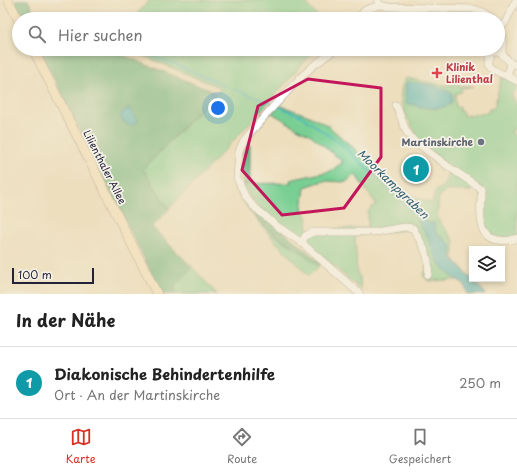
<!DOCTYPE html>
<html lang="de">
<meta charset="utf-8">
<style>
body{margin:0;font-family:"Playpen Sans",sans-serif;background:#f6f6f6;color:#222}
.controls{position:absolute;right:12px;bottom:12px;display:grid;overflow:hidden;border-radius:0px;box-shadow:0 2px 6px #0003}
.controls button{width:36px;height:36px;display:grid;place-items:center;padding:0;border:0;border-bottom:1px solid #e0e0e0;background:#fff;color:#222;font:20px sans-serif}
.scale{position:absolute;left:12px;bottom:10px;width:82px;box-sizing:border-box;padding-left:4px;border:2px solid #22223b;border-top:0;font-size:11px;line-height:14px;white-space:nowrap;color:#22223b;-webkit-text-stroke:3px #f7f3e8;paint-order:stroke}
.you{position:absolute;left:218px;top:108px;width:14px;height:14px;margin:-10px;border:3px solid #fff;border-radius:50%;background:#1a73e8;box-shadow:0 0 0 6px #1a73e833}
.badge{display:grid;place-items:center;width:26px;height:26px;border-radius:50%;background:#d93025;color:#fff;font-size:13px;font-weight:700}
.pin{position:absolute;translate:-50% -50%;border:2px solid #fff;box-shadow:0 1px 4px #0006}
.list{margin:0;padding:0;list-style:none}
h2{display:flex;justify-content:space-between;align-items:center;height:52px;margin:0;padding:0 16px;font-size:17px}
h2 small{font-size:13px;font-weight:400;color:#767676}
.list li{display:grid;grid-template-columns:26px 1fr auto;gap:12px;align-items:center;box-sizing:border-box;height:72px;padding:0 16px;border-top:1px solid #e0e0e0}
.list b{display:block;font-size:15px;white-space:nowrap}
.list p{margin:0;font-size:13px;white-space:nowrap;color:#767676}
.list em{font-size:13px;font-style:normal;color:#767676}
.icon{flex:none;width:22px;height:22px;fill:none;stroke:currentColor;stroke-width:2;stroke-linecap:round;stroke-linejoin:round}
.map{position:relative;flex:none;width:517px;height:294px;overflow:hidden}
.search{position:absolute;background:#fff;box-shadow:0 2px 6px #0003;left:12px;right:12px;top:12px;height:44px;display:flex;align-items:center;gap:10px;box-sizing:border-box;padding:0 14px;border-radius:22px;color:#767676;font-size:15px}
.sheet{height:124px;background:#fff}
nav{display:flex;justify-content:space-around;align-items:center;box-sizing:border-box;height:56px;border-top:1px solid #e0e0e0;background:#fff;font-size:11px;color:#767676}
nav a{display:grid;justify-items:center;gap:2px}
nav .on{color:#d93025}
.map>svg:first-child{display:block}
.green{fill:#79cf93;stroke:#4e7867;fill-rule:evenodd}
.forest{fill:#62b27d;stroke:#426a5c}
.water{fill:#44b3be;stroke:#336a7c}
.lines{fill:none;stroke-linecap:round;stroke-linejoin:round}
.stream{stroke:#44b3be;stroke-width:1.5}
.street-casing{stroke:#88807c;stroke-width:8}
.secondary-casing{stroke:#88807c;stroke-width:10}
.street{stroke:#fff;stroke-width:7}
.secondary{stroke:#fae7c3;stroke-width:9}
.marked{fill:none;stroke:#c2185b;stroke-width:3;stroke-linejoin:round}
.health-dot{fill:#e0444e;stroke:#f7f3e8;stroke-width:1.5}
.worship-dot{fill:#6b7280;stroke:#f7f3e8;stroke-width:1.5}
.labels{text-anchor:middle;stroke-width:3.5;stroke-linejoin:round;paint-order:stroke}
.health-label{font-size:10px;font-weight:bold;fill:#be3a42;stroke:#f7f3e8;text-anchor:start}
.worship-label{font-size:10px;font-weight:bold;fill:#5b616d;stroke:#f7f3e8;text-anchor:end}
.street-label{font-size:10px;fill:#22223b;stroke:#f7f3e8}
.water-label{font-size:11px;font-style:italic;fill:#305c6f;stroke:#f7f3e8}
</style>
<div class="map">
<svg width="517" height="294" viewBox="0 0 517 294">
<rect width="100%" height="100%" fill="#f7f3e8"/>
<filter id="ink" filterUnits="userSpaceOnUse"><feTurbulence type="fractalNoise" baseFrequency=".025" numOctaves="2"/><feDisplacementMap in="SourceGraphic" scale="8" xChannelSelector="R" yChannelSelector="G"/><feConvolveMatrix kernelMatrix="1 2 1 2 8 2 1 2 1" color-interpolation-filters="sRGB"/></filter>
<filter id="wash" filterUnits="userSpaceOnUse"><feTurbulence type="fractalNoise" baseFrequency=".012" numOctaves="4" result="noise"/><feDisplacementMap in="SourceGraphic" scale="16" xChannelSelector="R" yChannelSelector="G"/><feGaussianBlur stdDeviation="0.9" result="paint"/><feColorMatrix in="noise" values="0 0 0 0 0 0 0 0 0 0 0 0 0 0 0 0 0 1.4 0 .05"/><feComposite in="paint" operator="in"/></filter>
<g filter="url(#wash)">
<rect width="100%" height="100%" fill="#eddfbd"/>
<g class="green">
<polygon points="150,0 311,0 307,5 321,19 132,19"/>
<polygon points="127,49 316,49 235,139 169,209 143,169 221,88"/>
<path d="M502 76 517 85V89L511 94 517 105V128L511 131 517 141V236C512 238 507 238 502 238 478 237 482 203 481 186L471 188V191H446L439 195 437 218 454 241V255L452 256 456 262 486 294H468L464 284 458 280 428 281 423 276 427 268V261L412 229 355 236 357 273 360 277 361 290 298 235 278 223 256 205 249 195 243 184 291 183 290 180 331 171 343 162 311 135 297 128 272 113 279 105 307 115 327 125 407 195 432 203 435 192 444 185 447 177 448 169 413 136 416 134C407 116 393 98 406 78L444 85 459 84V86H474L473 87 461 88V92L455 94 456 107 460 106V111L463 112V116L489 112V109L494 108ZM355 174 376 204 368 211V228L308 230 307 216 302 210 305 187 323 181 346 182Z"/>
<polygon points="247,208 269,231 279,238 303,253 319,266 309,276 275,241"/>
<polygon points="192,267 217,294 176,294 174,286"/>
</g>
<g class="forest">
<polygon points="15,0 28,0 38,19 24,19"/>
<polygon points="39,49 108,49 216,93 143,169 169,209 152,227 192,267 174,286 176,294 162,294"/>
<path d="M245 145H250V184H243C241 170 241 159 245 145Z"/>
<path d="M236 186H239L244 199 321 263 319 266C288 239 252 228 236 186Z"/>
</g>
<g class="water">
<path d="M408 82 432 85 452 93V103C437 113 422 107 406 103V83Z"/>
<path d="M129 108 138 121 132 125C127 125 116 118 123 112 125 110 127 110 129 108Z"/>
<polygon points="414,214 420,215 428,223 434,223 436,233 451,245 451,256 456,262 486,294 468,294 464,284 449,274 438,262 428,238"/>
</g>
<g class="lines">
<g class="stream">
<polyline points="42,13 56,19"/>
<polyline points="133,49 175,64 226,86"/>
<polyline points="231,88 271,103"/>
<polyline points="277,106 301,116 341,144 383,183 415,215"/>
</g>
</g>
</g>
<g filter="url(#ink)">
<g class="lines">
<g class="street-casing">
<g id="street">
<polyline points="380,5 390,7 474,9 483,12 493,19"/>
<polyline points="357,19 365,10 380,5 377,0"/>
<path d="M498 26C503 35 503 43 502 53"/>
<polyline points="499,27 505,23 516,0"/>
<polyline points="336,49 313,66 302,76 271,109 244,140 239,151 237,178 245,196 253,206 277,226 302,243 360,294"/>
<path d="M511 64 507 76C495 71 482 68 493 52 502 51 505 57 511 64L517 65"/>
<polyline points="507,76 517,81"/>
<path d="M396 105 406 131 413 140 449 167 480 188 481 192C481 209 476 237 498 240 505 241 511 241 517 238"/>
<path d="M302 243 305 236 313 232H375L405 227 413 228C422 244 431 256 428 275"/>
</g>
</g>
<g class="secondary-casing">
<g id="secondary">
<polyline points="8,0 19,21"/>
<polyline points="33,49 157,294"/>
</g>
</g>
<use href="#street" class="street"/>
<use href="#secondary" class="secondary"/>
</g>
</g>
<path d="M0 0H517V294H0ZM308 79 381 88V157L344 208 282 215 242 170 258 106Z" fill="#eddfbd" fill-opacity=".55" fill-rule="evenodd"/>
<path class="marked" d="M308 79 381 88V157L344 208 282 215 242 170 258 106Z"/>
<path class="health-dot" d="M435 67h4v4h4v4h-4v4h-4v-4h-4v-4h4z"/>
<circle class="worship-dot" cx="481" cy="142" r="4"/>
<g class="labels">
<g class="health-label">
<text x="446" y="71">Klinik<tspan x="446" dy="12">Lilienthal</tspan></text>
</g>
<g class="worship-label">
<text x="473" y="146">Martinskirche</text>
</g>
<g class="street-label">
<text transform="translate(105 167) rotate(63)" y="4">Lilienthaler Allee</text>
</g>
<g class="water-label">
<text transform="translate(393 184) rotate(44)" y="4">Moorkampgraben</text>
</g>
</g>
</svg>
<div class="controls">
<button><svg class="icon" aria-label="layers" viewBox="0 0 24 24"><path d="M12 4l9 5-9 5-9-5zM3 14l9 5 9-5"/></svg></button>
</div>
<div class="scale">100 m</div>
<div class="you"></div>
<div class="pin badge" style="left:416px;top:169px;background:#0f9aa8">1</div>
<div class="search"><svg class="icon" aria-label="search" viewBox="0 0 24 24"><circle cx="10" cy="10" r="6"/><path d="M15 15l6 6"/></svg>Hier suchen</div>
</div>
<section class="sheet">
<h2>In der Nähe<small></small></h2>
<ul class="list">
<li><span class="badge" style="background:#0f9aa8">1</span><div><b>Diakonische Behindertenhilfe</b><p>Ort · An der Martinskirche</p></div><em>250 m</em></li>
</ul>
</section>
<nav>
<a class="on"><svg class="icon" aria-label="map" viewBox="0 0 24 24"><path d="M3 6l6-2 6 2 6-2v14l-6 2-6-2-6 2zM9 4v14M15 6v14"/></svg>Karte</a>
<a><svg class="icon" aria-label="directions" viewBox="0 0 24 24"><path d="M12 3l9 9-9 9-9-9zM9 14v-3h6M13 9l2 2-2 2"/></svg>Route</a>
<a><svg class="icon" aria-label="saved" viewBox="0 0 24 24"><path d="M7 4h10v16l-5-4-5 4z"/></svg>Gespeichert</a>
</nav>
